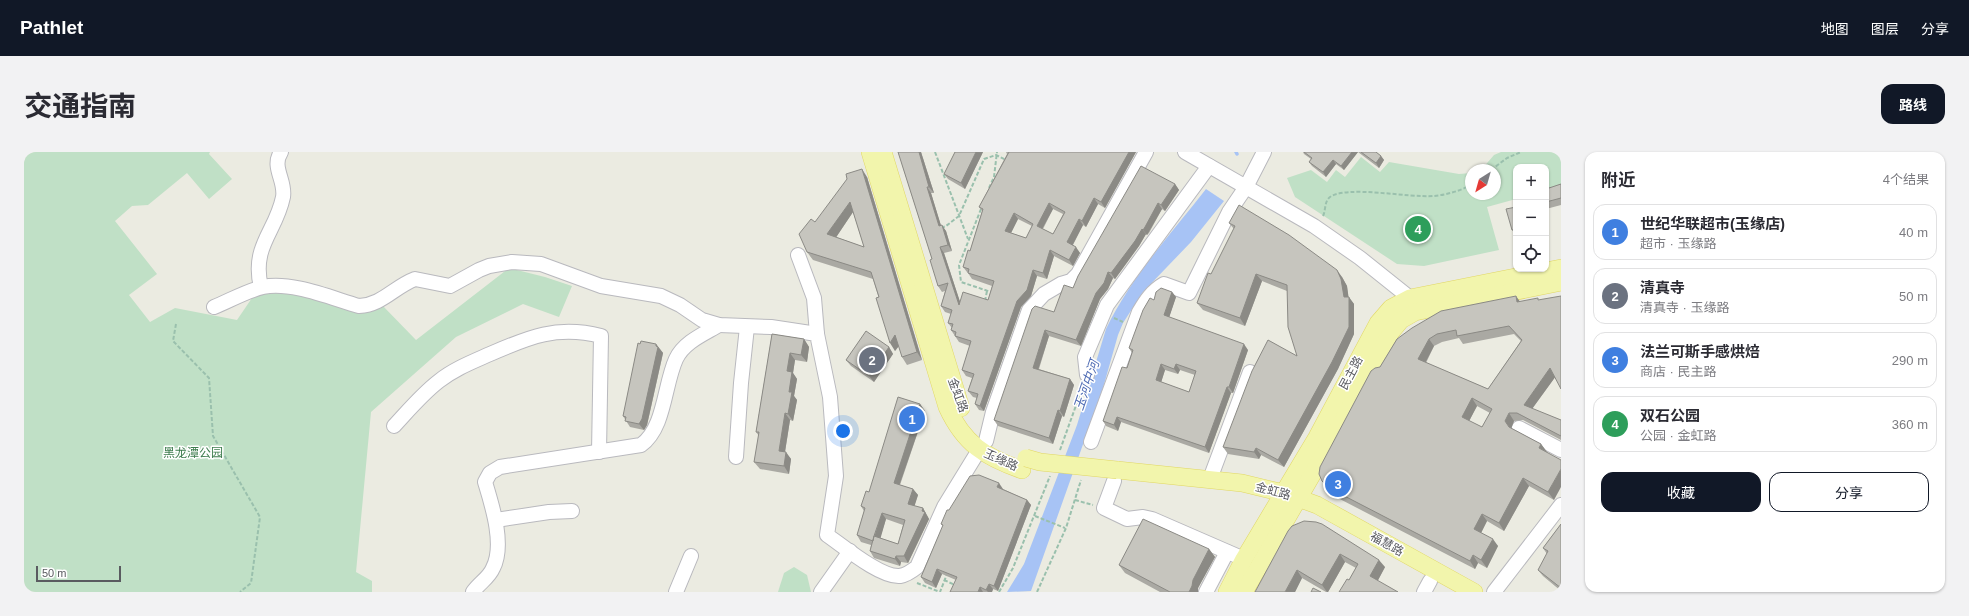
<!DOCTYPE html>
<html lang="zh">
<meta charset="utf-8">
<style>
body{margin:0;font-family:Helvetica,"Noto Sans SC",sans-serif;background:#f2f2f3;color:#2b2b33}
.controls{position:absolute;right:12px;top:12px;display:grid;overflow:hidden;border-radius:8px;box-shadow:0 1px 3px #0004}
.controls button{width:36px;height:36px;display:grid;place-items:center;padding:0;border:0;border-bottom:1px solid #e1e1e2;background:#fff;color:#2b2b33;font:20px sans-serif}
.compass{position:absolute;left:1441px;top:12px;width:36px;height:36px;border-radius:50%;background:#fff;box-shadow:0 1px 3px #0004;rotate:217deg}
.scale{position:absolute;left:12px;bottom:10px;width:85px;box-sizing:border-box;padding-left:4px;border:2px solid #5a5b60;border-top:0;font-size:11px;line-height:14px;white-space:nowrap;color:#5a5b60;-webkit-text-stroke:3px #fff;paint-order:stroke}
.you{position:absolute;left:819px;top:279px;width:14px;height:14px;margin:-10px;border:3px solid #fff;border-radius:50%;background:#1a73e8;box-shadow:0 0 0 6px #1a73e833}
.badge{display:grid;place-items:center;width:26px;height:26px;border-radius:50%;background:#111827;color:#fff;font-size:13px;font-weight:700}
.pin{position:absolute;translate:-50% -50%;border:2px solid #fff;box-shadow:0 1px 4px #0006}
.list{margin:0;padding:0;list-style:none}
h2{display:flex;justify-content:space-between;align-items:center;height:52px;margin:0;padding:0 16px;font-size:17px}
h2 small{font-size:13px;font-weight:400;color:#7c7c81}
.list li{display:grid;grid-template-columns:26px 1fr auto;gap:12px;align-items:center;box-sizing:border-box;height:56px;margin:0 8px 8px;padding:0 8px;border:1px solid #e1e1e2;border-radius:12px}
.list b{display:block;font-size:15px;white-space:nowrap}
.list p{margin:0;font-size:13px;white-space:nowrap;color:#7c7c81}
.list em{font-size:13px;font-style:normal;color:#7c7c81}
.actions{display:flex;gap:8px;padding:12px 16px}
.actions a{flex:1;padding:9px 0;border:1px solid #111827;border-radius:12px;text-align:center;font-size:14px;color:#111827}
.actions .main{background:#111827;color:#fff}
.icon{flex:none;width:22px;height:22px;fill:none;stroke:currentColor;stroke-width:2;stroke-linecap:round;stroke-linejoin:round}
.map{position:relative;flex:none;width:1537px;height:440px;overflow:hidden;border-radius:12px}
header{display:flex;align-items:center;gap:24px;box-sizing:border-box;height:56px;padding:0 20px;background:#111827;color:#fff}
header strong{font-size:19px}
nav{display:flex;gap:22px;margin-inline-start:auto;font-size:14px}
.intro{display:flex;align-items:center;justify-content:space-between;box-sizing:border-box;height:96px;padding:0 24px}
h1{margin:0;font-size:28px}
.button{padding:10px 18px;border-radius:12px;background:#111827;color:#fff;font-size:14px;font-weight:700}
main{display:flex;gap:24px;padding:0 24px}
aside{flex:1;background:#fff;border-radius:12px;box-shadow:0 1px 3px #0004}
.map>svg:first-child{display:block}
.green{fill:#c0e0c6}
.water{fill:#a7c3f5}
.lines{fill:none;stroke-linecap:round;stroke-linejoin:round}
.stream{stroke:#a7c3f5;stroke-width:3.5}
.minor-casing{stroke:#b9b9be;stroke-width:16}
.major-casing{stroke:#e1d764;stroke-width:18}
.path{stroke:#9ac0ad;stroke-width:2;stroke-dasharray:4 2;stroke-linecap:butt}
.minor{stroke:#fff;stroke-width:14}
.major{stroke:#f2f5ac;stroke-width:17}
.major-bridge-casing{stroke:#e1d764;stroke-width:18;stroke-linecap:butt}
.major-bridge{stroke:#f2f5ac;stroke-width:17}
.wall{fill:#aaa9a3;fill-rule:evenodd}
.shaded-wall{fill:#8b8a85}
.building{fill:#c6c5be;stroke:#8b8a85;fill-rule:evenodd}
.labels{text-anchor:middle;stroke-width:3;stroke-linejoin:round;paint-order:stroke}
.street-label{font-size:12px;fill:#5a5b60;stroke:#fff}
.park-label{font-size:12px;fill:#3d7c4d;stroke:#fff}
.water-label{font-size:13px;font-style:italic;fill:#4e6bb4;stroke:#fff}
</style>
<header>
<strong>Pathlet</strong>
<nav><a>地图</a><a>图层</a><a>分享</a></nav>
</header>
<div class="intro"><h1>交通指南</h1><a class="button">路线</a></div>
<main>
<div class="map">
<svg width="1537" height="440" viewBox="0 0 1537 440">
<rect width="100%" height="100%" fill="#ebebe1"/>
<g class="green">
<polygon points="0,0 186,0 185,2 208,27 185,47 163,21 124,53 108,54 91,69 133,122 105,143 126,170 151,156 213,168 230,143 251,137 347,159 358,153 392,188 485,116 521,125 548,134 535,165 499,152 432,185 347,260 332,420 348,429 348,440 0,440"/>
<polygon points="1477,0 1537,0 1537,35 1522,39 1522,15 1492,15 1492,47 1463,55 1475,98 1400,114 1373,112 1271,45 1263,26 1287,18 1303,30 1312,18 1321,25 1337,5 1356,20 1365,10 1435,22 1447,21 1447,42 1471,42 1471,18 1457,18 1470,3"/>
<polygon points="770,415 783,423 787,440 754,440 760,421"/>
</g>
<path class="water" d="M1182 37 1200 49 1167 90 1119 140 1099 171 1094 183 1079 236 1007 439 983 440 1000 412 1053 273 1082 177C1107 125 1147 82 1182 37Z"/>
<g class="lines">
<polyline class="stream" points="1212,0 1213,2"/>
<g class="minor-casing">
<g id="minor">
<polyline points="1161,0 1290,74 1336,106 1386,146"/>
<polyline points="774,103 790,146 793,182"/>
<path d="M237 135C227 94 252 80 259 45 262 29 247 15 257 0"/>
<path d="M190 155C205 149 222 139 239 135 267 129 307 146 335 154 358 153 370 135 391 127L426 134 455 118 465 114 488 110 517 112 577 134 637 144 656 153 678 168 695 173 747 175 793 182 806 245 812 324 803 383C819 394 857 426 876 424 882 423 888 419 893 415L920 355 955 298"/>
<polyline points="1063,223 1061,205 1083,153 1185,14"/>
<path d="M370 274C384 259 398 242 415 229 430 217 448 210 466 202 505 185 533 173 577 184L575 300"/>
<polyline points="1495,276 1537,298"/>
<polyline points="962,289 969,260 1005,158 1020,142 1037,132 1047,129 1054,122 1122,0"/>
<path d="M1067 290 1115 160C1122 148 1128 139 1140 132L1165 141 1205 60 1222 35 1240 0"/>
<polyline points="712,305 717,231 723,175"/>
<polyline points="1186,327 1226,220"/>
<polyline points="1090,329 1080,356 1103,367 1119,365 1128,367 1220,407"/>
<polyline points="472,368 525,360 548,359"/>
<path d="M449 440C455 431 465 426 469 416 481 393 468 353 461 330L466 321 476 315 617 293C641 276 640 233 652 207 660 190 680 182 695 173"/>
<polyline points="652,440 667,404"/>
<polyline points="797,440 826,399"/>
<polyline points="1182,440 1203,400"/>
<polyline points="1400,440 1406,429"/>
<polyline points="1470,440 1537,353"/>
</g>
</g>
<g class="major-casing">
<g id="major">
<path d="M846 0 923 255C940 292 961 305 998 318"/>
<polyline points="859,0 937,256"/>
<polyline points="1093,318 1218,331 1260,341 1293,353 1450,440"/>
<polyline points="1203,440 1220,407 1293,285 1354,171 1367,156 1386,146 1537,116"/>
<polyline points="1220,440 1306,292 1367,180 1377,168 1391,160 1537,130"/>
</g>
</g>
<g class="path">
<polyline points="911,0 944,87"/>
<polyline points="1467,18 1483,6 1497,0"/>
<polyline points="965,36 970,25 973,0"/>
<polyline points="957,57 935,113 937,130 967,140"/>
<path d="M1299 64C1302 58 1300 50 1306 45 1322 33 1386 46 1409 44 1422 43 1436 39 1447 33"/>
<polyline points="917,76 922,74 935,64 960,7 972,3 982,8"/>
<polyline points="961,149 963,139"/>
<polyline points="1090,166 1099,170"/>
<polyline points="152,172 149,189 185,226 189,284 236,365 227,431 216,440"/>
<polyline points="1036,298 1059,234"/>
<polyline points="1051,348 1069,353"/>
<polyline points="1011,364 1041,376"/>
<polyline points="920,428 931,433"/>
<polyline points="893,431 916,440 923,422"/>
<polyline points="975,440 989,416 1026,324"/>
<polyline points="1013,440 1042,376 1057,328"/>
</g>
<use href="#minor" class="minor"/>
<use href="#major" class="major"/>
<g class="major-bridge-casing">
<polyline id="major-bridge" points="1002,306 1016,310 1093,318"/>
</g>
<use href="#major-bridge" class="major-bridge"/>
</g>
<g class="wall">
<path d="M874 0H897L910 41H907L917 74 922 79 928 99 920 101 936 150 964 148 968 134 948 127 944 121 943 120 939 115 946 99 958 59 955 55 983 2 982 0H1112L1081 56 1074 52 1062 75 1059 73 1049 93 1056 101 1049 114 1030 104 1023 127 1013 124 1007 144 997 155 960 259 955 258 951 252 953 246 949 245 944 239 948 226 942 224 938 218 946 194 935 190 927 178 928 176 924 171 927 162 921 160 917 154 921 139 918 140 914 134 908 107ZM1029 57 1039 62 1029 82 1019 77ZM994 67 1008 74 1002 86 987 81Z"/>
<polygon points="931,0 959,0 941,37 924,27 920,22"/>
<polygon points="1279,0 1334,0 1320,18 1312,12 1302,25 1288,14 1285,10 1287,7 1280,2"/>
<polygon points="1334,0 1352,0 1357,4 1360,8 1355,16"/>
<path d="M843 25 898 208 883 213 878 205 875 194 871 199 849 127 789 108 783 100 791 70ZM829 60 840 95 812 85Z"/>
<polygon points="1151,32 1155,38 1141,59 1138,57 1125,81 1123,83 1122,82 1115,94 1091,127 1089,126 1084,137 1076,147 1057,194 1025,184 1015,217 1046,227 1050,233 1040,265 1038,264 1029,292 974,274 970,268 1030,160 1049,136"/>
<polygon points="1537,32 1537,53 1522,57 1522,37"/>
<polygon points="1492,55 1492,83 1488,78"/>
<polygon points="1205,71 1318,125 1323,134 1324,145 1330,152 1330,182 1314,217 1260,315 1237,303 1235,307 1204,302 1199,295 1273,204 1263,139 1238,129 1221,174 1179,158 1173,151 1210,77"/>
<path d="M1148 140 1152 145 1145 165 1224 198 1209 241H1207L1185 301 1097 270 1094 279 1082 274 1079 269 1103 216 1108 201 1105 196 1130 148ZM1141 218 1154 222 1156 218 1171 223 1165 240 1137 230Z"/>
<path d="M1492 144 1531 225 1508 257 1537 268V288L1499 268 1490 269 1487 276 1517 292 1523 300 1530 348 1505 334 1480 379 1463 369 1457 381 1474 394 1463 416 1454 411 1451 417 1310 344 1303 337 1298 329 1356 215 1373 187ZM1490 182 1497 189 1464 237 1402 211 1410 194 1418 190 1435 186 1439 192ZM1453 254 1466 261 1458 275 1445 269Z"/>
<polygon points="748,182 780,187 785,195 783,210 771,208 769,221 773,227 770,244 773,248 769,269 766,268 761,300 767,307 765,322 736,317 730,310 735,284 732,280"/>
<polygon points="616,192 632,192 639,201 623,273 620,278 606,275 599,264"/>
<polygon points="865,195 869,202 850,230 827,214 822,208"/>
<path d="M896 252 901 259 876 333 889 337 894 343 890 354 899 356 905 367 884 411 877 410 876 414 850 406 846 399 847 393 837 390 833 383 840 359 837 354 845 340ZM862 367 879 373 874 392 856 386Z"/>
<polygon points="979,337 1003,348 1007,353 974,439 969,437 968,440 926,440 932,428 918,422 912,436 901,431 897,425 919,374 917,372 925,358"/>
<polygon points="1537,372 1537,439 1519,424 1514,418 1523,402 1519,396"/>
<polygon points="1264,379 1361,415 1354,428 1325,428 1332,416 1321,410 1304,440 1302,440 1278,426 1271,440"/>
<polygon points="1185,397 1191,405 1174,436 1174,440 1136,440 1101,421 1095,413"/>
</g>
<g class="shaded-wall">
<polygon points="895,0 897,0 910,41 905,35"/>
<polygon points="952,0 959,0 941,37 937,31"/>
<polygon points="1105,0 1112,0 1081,56 1077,50"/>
<polygon points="1328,0 1334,0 1320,18 1317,14"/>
<polygon points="1357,4 1360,8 1355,16 1352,11"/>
<polygon points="1309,8 1312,12 1302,25 1299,20"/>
<polygon points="838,17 843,25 898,208 893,200"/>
<polygon points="1151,32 1155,38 1141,59 1137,53"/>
<polygon points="903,35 907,41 919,80 915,74"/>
<polygon points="1070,46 1074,52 1062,75 1058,69"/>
<polygon points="826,50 831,57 809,90 803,82"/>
<polygon points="1025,51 1029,57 1017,79 1013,74"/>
<polygon points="1134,51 1138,57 1123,83 1119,78"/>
<polygon points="990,61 994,67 985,85 981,79"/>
<polygon points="1055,67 1059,73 1047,96 1043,90"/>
<polygon points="918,73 922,79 928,99 924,93"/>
<polygon points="1118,77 1122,82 1115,94 1091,127 1087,121"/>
<polygon points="916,95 920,101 939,159 935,153"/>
<polygon points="1052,95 1056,101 1049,114 1045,108"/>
<polygon points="1026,98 1030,104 1023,127 1019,121"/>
<polygon points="1009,118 1013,124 1007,144 997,155 960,259 956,254 993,149"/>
<polygon points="1313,118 1318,125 1323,134 1325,148 1325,145 1330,152 1330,182 1314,217 1260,315 1254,308 1320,145"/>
<polygon points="1084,120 1089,126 1084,137 1076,147 1057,194 1052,188 1072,141"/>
<polygon points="1232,122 1238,129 1221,174 1216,166"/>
<polygon points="1148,140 1152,145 1144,169 1140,163"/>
<polygon points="1492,144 1497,151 1493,150"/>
<polygon points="1021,178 1025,184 1013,221 1009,216"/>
<polygon points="871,183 877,191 871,199 866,191"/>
<polygon points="780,187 785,195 783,210 777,203"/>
<polygon points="1405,187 1410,194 1399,215 1394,207"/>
<polygon points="632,192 639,201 623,273 620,278 615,272"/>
<polygon points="1220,192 1224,198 1209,241 1205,235"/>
<polygon points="865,195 869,202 850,230 845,224"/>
<polygon points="766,201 771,208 769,221 773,227 770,244 773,248 769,269 764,262 765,240 763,219"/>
<polygon points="1137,212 1141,218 1136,234 1132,228"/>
<polygon points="1152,212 1156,218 1154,222 1150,217"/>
<polygon points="1526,216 1532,224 1505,261 1500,253"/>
<polygon points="1046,227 1050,233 1040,265 1036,259"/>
<polygon points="1203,235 1207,241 1185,301 1181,295"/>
<polygon points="1448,246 1453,254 1443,273 1438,265"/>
<polygon points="896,252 901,259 874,337 870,331"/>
<polygon points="1034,258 1038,264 1029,292 1025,286"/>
<polygon points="761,261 766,268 760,306 755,299"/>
<polygon points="1485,261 1490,269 1487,277 1491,283 1481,269"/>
<polygon points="1093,265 1097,270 1094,279 1090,273"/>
<polygon points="1517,292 1523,300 1515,296"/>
<polygon points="1232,296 1237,303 1235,307 1230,300"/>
<polygon points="762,300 767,307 765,322 760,314"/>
<polygon points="1537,317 1537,335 1530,348 1524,340"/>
<polygon points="1499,326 1505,334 1480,379 1475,371"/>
<polygon points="975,331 979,337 977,341 973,335"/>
<polygon points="889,337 894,343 889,359 884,352"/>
<polygon points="1003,348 1007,353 974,439 970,434"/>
<polygon points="899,356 905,367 884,411 880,404"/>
<polygon points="858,361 862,367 854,395 849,389"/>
<polygon points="1458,362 1463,369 1455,385 1450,377"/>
<polygon points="1469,387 1474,394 1463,416 1457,408"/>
<polygon points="1185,397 1191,405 1174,436 1174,440 1165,440 1169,428"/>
<polygon points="1316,402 1321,410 1304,440 1303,440 1298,433"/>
<polygon points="1449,403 1454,411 1451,417 1446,409"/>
<polygon points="872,404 877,410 876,414 871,407"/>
<polygon points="1355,408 1361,415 1352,432 1346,424"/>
<polygon points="913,417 918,422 912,436 908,430"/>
<polygon points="1273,418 1278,426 1271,440 1261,440"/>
<polygon points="965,432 969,437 968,440 964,440 962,438"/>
<polygon points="956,435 959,440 954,440"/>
</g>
<g class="building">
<path d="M874 0H895L905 35H903L915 74 918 73 924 93 916 95 935 153 939 140 964 148 970 129 944 121 945 117 939 115 944 98 946 99 959 57 955 55 985 0H1105L1077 50 1070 46 1058 69 1055 67 1043 90 1052 95 1045 108 1026 98 1019 121 1009 118 1003 138 993 149 956 254 951 252 954 242 944 239 950 222 938 218 947 189 931 184 932 180 927 178 929 172 924 171 928 158 917 154 924 131 914 134 906 108 908 107ZM1025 51 1041 60 1029 82 1013 74ZM990 61 1009 72 1002 86 981 79Z"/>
<polygon points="931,0 952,0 937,31 920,22"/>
<polygon points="1280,0 1328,0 1317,14 1309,8 1299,20 1285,10 1288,6"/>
<polygon points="1337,0 1352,0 1357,4 1352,11"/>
<polygon points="1117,14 1151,32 1137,53 1134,51 1121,75 1119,78 1118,77 1111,89 1087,121 1084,120 1080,131 1072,141 1052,188 1021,178 1009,216 1046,227 1036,259 1034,258 1025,286 970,268 1008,157 1011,154 1030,160 1040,133 1049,136 1054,124"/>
<path d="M838 17 893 200 878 205 871 183 866 191 852 146 855 145 847 120 783 100 775 82 787 67 791 70 823 27 822 22ZM826 50 840 95 803 82Z"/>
<polygon points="1537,32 1537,46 1522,50 1522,37"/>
<polygon points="1215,53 1265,83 1313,118 1317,127 1320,145 1325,145 1325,175 1308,210 1254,308 1232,296 1230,300 1199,295 1228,219 1244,188 1273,204 1264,175 1263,133 1232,122 1216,166 1173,151 1184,121 1187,122 1211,74 1205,71"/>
<polygon points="1492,55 1492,77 1488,78 1482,57"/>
<path d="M1137 136 1148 140 1140 163 1220 192 1205 235H1203L1181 295 1093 265 1090 273 1079 269 1098 215 1103 216 1109 198 1105 196 1119 158 1126 146 1130 148 1132 140ZM1137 212 1150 217 1152 212 1172 219 1165 240 1132 228Z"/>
<path d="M1492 144 1493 150 1514 146V148L1537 144V237L1526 216 1500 253 1537 268V284L1535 283 1493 261H1485L1481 269 1485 275 1517 292 1515 296 1537 308V317L1524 340 1499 326 1475 371 1458 362 1450 377 1469 387 1457 408 1449 403 1446 409 1305 336 1298 329 1295 322 1296 315 1347 219 1351 216 1356 215 1373 187 1388 176 1417 159ZM1485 174 1498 188 1464 237 1394 207 1405 187 1413 182 1432 178 1433 184ZM1448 246 1468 257 1458 275 1438 265Z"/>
<polygon points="842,179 865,195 845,224 822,208"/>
<polygon points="748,182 780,187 777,203 766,201 763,219 768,220 765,240 768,240 764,262 761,261 755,299 762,300 760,314 730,310 735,280 732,280"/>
<polygon points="617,189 632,192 632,194 634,195 618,267 615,272 601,269 602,265 599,264 614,191 616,192"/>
<path d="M874 245 896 252 870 331 889 337 884 352 899 356 898 359 901 360 880 404H872L871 407 846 399 850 384 849 389 833 383 841 356 837 354 842 339 845 340ZM858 361 881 368 874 392 850 384Z"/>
<polygon points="955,323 975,331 973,335 1003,348 970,434 965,432 962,438 956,435 954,440 926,440 933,425 913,417 908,430 897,425 919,373 917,372 923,358 925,358 946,324"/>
<polygon points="1119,367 1185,397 1169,428 1168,434 1165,440 1146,440 1095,413"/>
<polygon points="1280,369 1292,370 1298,372 1355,408 1346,424 1374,440 1315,440 1323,427 1325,428 1334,412 1316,402 1298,433 1273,418 1261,440 1231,440 1264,379 1268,374"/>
<polygon points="1537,372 1537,436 1514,418 1524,399 1519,396"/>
<polygon points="1289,436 1297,440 1287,440"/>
</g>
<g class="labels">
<g class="street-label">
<text transform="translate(1327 221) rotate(-62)" y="4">民主路</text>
<text transform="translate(934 243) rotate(70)" y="4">金虹路</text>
<text transform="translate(977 308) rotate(24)" y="4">玉缘路</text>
<text transform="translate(1249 339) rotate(15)" y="4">金虹路</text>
<text transform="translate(1363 392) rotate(29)" y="4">福慧路</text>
</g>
<g class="park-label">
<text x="169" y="305">黑龙潭公园</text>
</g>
<g class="water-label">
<text transform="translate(1062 233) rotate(-71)" y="5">玉河中河</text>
</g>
</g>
</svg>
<div class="controls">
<button>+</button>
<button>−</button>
<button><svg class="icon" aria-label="locate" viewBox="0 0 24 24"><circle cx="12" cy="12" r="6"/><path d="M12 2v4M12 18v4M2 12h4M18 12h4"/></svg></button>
</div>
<svg class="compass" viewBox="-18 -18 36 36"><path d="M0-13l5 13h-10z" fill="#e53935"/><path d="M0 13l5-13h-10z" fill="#7c7c81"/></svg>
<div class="scale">50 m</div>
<div class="you"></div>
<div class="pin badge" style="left:888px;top:267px;background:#3f7fe0">1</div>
<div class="pin badge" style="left:848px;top:208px;background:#6b7280">2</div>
<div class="pin badge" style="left:1314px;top:332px;background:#3f7fe0">3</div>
<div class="pin badge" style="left:1394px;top:77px;background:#2e9e5b">4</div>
</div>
<aside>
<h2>附近<small>4个结果</small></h2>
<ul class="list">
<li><span class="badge" style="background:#3f7fe0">1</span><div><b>世纪华联超市(玉缘店)</b><p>超市 · 玉缘路</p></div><em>40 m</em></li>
<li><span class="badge" style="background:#6b7280">2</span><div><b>清真寺</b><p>清真寺 · 玉缘路</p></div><em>50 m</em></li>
<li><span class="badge" style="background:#3f7fe0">3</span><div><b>法兰可斯手感烘焙</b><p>商店 · 民主路</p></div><em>290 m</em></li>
<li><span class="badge" style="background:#2e9e5b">4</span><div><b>双石公园</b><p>公园 · 金虹路</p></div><em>360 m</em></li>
</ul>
<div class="actions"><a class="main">收藏</a><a>分享</a></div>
</aside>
</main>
